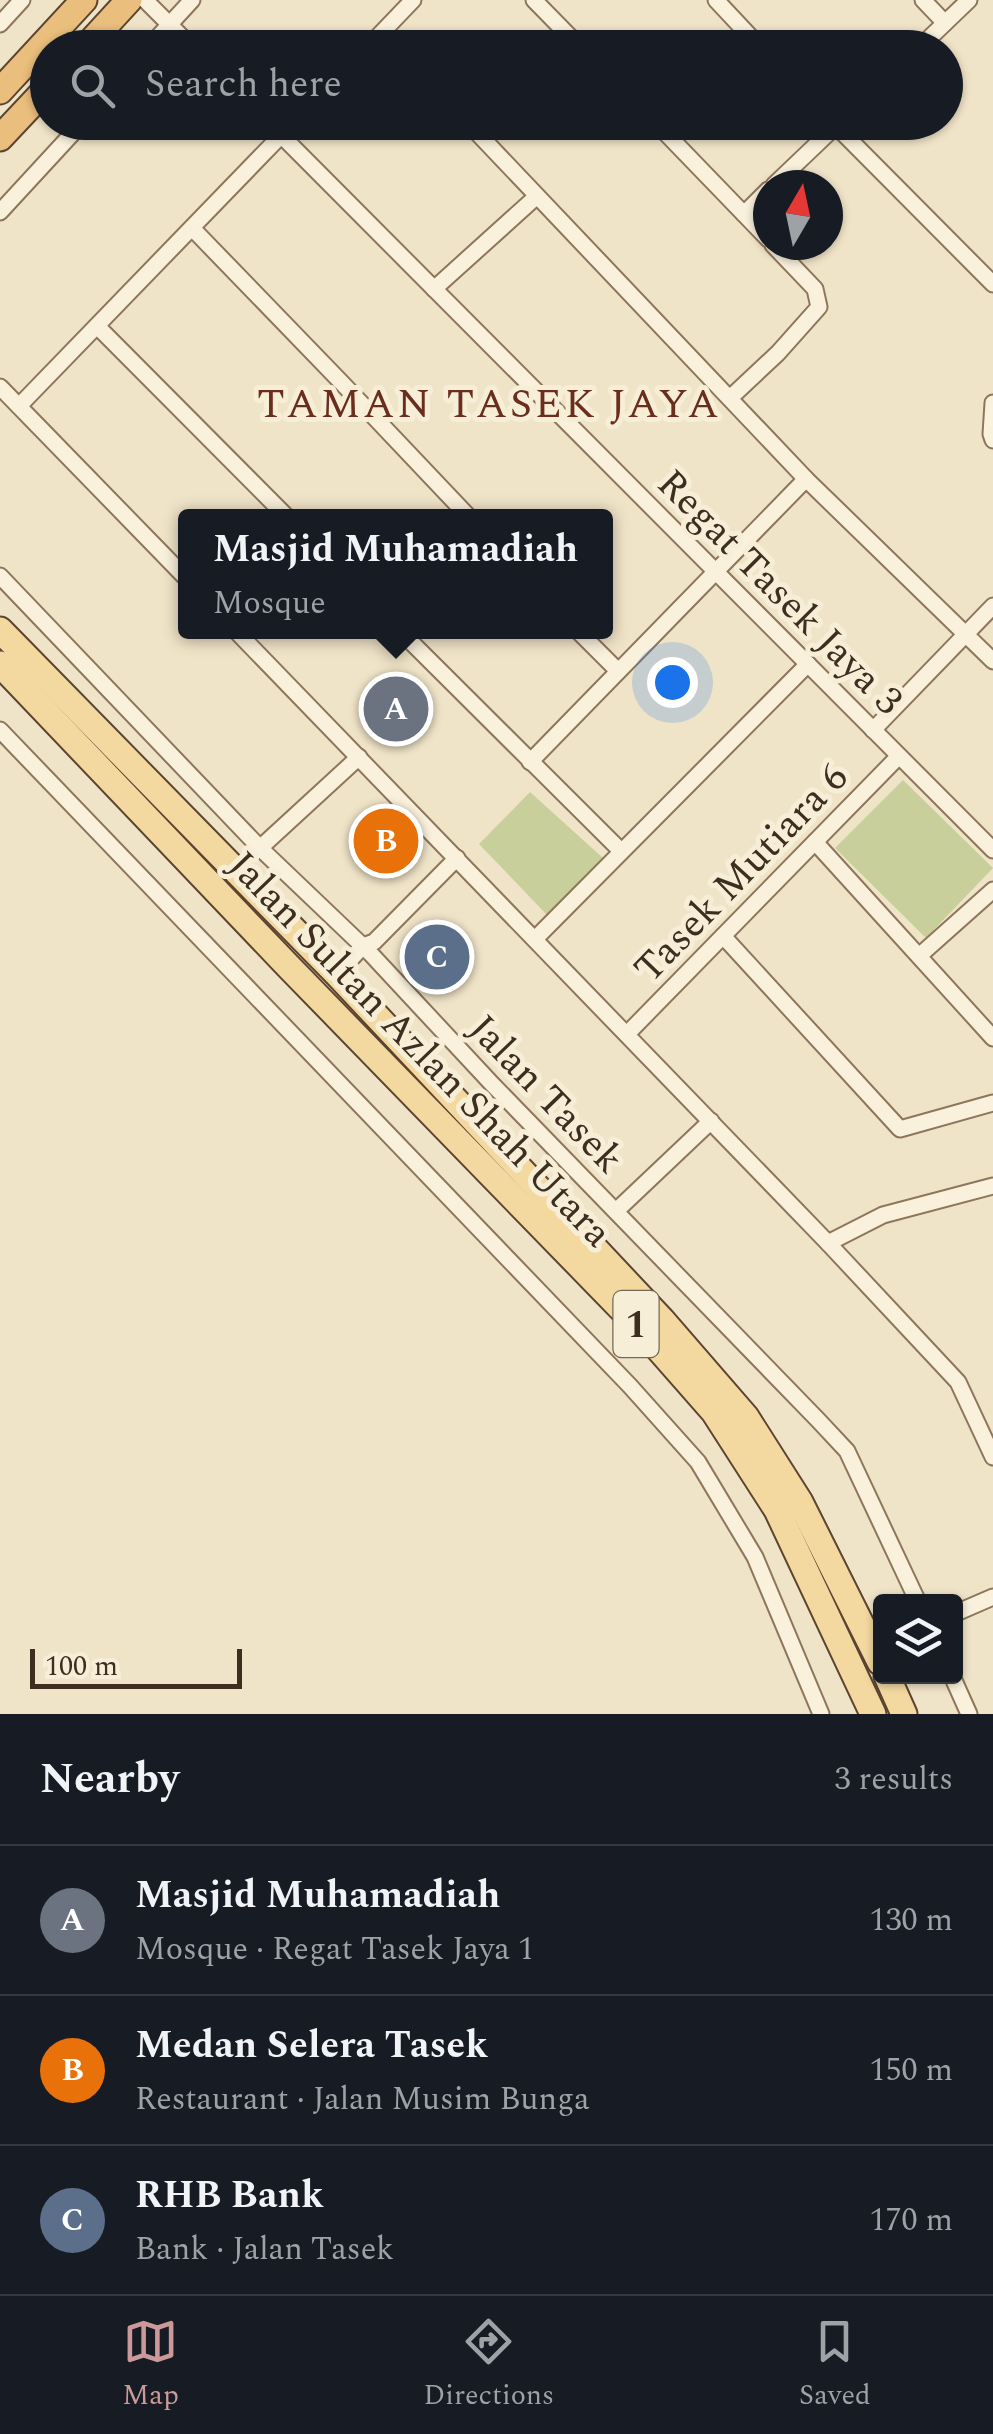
<!DOCTYPE html>
<meta charset="utf-8">
<style>
body{margin:0;font-family:Spectral,serif;background:#20242c;color:#f1f3f6}
.controls{position:absolute;right:30px;bottom:30px;display:grid;overflow:hidden;border-radius:10px;box-shadow:0 2px 8px #0004}
.controls button{width:90px;height:90px;display:grid;place-items:center;padding:0;border:0;border-bottom:2px solid #363941;background:#171b24;color:#f1f3f6;font:50px sans-serif}
.compass{position:absolute;left:753px;top:170px;width:90px;height:90px;border-radius:50%;background:#171b24;box-shadow:0 2px 8px #0004;rotate:9deg}
.scale{position:absolute;left:30px;bottom:25px;width:212px;box-sizing:border-box;padding-left:10px;border:5px solid #3d2e20;border-top:0;font-size:28px;line-height:35px;white-space:nowrap;color:#3d2e20;-webkit-text-stroke:8px #f7eed8;paint-order:stroke}
.you{position:absolute;left:672px;top:682px;width:35px;height:35px;margin:-25px;border:8px solid #fff;border-radius:50%;background:#1a73e8;box-shadow:0 0 0 15px #1a73e833}
.badge{display:grid;place-items:center;width:65px;height:65px;border-radius:50%;background:#cc999b;color:#fff;font-size:32px;font-weight:700}
.pin{position:absolute;translate:-50% -50%;border:5px solid #fff;box-shadow:0 2px 10px #0006}
.popup{position:absolute;left:178px;top:509px;width:435px;height:130px;box-sizing:border-box;display:grid;place-content:center;border-radius:10px;background:#171b24;filter:drop-shadow(0 2px 8px #0005);font-size:32px;white-space:nowrap;color:#9ea1a6}
.popup b{font-size:38px;color:#f1f3f6}
.popup::after{content:'';position:absolute;left:50%;top:100%;margin-left:-20px;border:20px solid transparent;border-top-color:#171b24}
.list{margin:0;padding:0;list-style:none}
h2{display:flex;justify-content:space-between;align-items:center;height:130px;margin:0;padding:0 40px;font-size:42px}
h2 small{font-size:32px;font-weight:400;color:#9ea1a6}
.list li{display:grid;grid-template-columns:65px 1fr auto;gap:30px;align-items:center;box-sizing:border-box;height:150px;padding:0 40px;border-top:2px solid #363941}
.list b{display:block;font-size:38px;white-space:nowrap}
.list p{margin:0;font-size:32px;white-space:nowrap;color:#9ea1a6}
.list em{font-size:32px;font-style:normal;color:#9ea1a6}
.icon{flex:none;width:55px;height:55px;fill:none;stroke:currentColor;stroke-width:2;stroke-linecap:round;stroke-linejoin:round}
.map{position:relative;flex:none;width:993px;height:1714px;overflow:hidden}
.search{position:absolute;background:#171b24;box-shadow:0 2px 8px #0004;left:30px;right:30px;top:30px;height:110px;display:flex;align-items:center;gap:25px;box-sizing:border-box;padding:0 35px;border-radius:55px;color:#9ea1a6;font-size:38px}
.sheet{height:580px;background:#171b24}
nav{display:flex;justify-content:space-around;align-items:center;box-sizing:border-box;height:140px;border-top:2px solid #363941;background:#171b24;font-size:28px;color:#9ea1a6}
nav a{display:grid;justify-items:center;gap:5px}
nav .on{color:#cc999b}
.map>svg:first-child{display:block}
.green{fill:#c9cf9b}
.lines{fill:none;stroke-linecap:round;stroke-linejoin:round}
.minor-casing{stroke:#8d765c;stroke-width:19}
.primary-casing{stroke:#5b4430;stroke-width:29}
.trunk-casing{stroke:#5b4430;stroke-width:29}
.minor{stroke:#faf1dc;stroke-width:15}
.primary{stroke:#f3d9a0;stroke-width:25}
.trunk{stroke:#eabe7c;stroke-width:25}
.labels{text-anchor:middle;stroke-width:10;stroke-linejoin:round;paint-order:stroke}
.shield{fill:#f7eed8;stroke:#756857;stroke-width:2.5}
.shield-label{font-size:38px;font-weight:bold;fill:#3d2e20}
.street-label{font-size:40px;fill:#3d2e20;stroke:#f7eed8}
.neighbourhood-label{font-size:42px;letter-spacing:2.5px;fill:#6b2e1e;stroke:#f7eed8}
</style>
<div class="map">
<svg width="993" height="1714" viewBox="0 0 993 1714">
<rect width="100%" height="100%" fill="#f0e4c8"/>
<g class="green">
<polygon points="903,780 993,868 926,938 835,848"/>
<polygon points="530,792 603,858 547,915 479,844"/>
</g>
<g class="lines">
<g class="minor-casing">
<g id="minor">
<polyline points="145,0 193,48"/>
<polyline points="534,0 581,48"/>
<polyline points="716,0 761,48"/>
<polyline points="923,0 945,23"/>
<polyline points="0,24 22,0"/>
<polyline points="148,48 192,0"/>
<polyline points="367,48 413,0"/>
<polyline points="919,48 969,0"/>
<polyline points="268,122 993,850"/>
<polyline points="467,122 806,479 993,661"/>
<polyline points="655,122 768,239"/>
<polyline points="832,122 993,284"/>
<polyline points="774,185 840,122"/>
<polyline points="0,212 83,122"/>
<polyline points="744,214 768,190"/>
<polyline points="192,228 341,382 468,516"/>
<polyline points="434,289 537,196"/>
<polyline points="97,326 286,516"/>
<polyline points="0,387 186,578"/>
<polyline points="730,398 778,353 819,307 815,289 773,245"/>
<polyline points="993,403 991,434 993,440"/>
<polyline points="19,406 294,122"/>
<polyline points="0,576 260,848 370,953 492,1084 818,1420 847,1451 918,1602"/>
<polyline points="237,632 828,1243 958,1382 993,1457"/>
<polyline points="401,632 621,851"/>
<polyline points="579,632 618,671"/>
<polyline points="0,730 630,1386 698,1462 755,1557 821,1714"/>
<polyline points="873,730 993,606"/>
<polyline points="530,762 806,479"/>
<polyline points="815,842 993,1038"/>
<polyline points="260,848 359,757"/>
<polyline points="723,936 900,1129 993,1103"/>
<polyline points="535,939 808,664"/>
<polyline points="919,956 993,890"/>
<polyline points="337,974 363,946 374,942 457,858"/>
<polyline points="627,1034 899,756"/>
<polyline points="616,1211 711,1121"/>
<polyline points="828,1243 883,1215 993,1186"/>
<polyline points="956,1613 993,1597"/>
<polyline points="952,1676 969,1714"/>
</g>
</g>
<g class="primary-casing">
<g id="primary">
<polyline points="0,630 337,974 662,1320 746,1417 800,1502 880,1662"/>
<polyline points="0,664 289,967 642,1330 714,1412 777,1510 873,1714"/>
<polyline points="887,1676 904,1714"/>
</g>
</g>
<g class="trunk-casing">
<g id="trunk">
<polyline points="85,48 129,0"/>
<polyline points="0,91 84,0"/>
<polyline points="0,138 48,87"/>
</g>
</g>
<use href="#minor" class="minor"/>
<use href="#primary" class="primary"/>
<use href="#trunk" class="trunk"/>
</g>
<g class="labels">
<rect class="shield" x="613.5" y="1291" width="45" height="66" rx="8"/>
<g class="shield-label">
<text x="636" y="1337">1</text>
</g>
<g class="street-label">
<text transform="translate(781 591) rotate(45)" y="14">Regat Tasek Jaya 3</text>
<text transform="translate(740 872) rotate(-46)" y="14">Tasek Mutiara 6</text>
<text transform="translate(421 1048) rotate(46)" y="14">Jalan Sultan Azlan Shah Utara</text>
<text transform="translate(547 1093) rotate(46)" y="14">Jalan Tasek</text>
</g>
<g class="neighbourhood-label">
<text x="489" y="417">TAMAN TASEK JAYA</text>
</g>
</g>
</svg>
<div class="controls">
<button><svg class="icon" aria-label="layers" viewBox="0 0 24 24"><path d="M12 4l9 5-9 5-9-5zM3 14l9 5 9-5"/></svg></button>
</div>
<svg class="compass" viewBox="-18 -18 36 36"><path d="M0-13l5 13h-10z" fill="#e53935"/><path d="M0 13l5-13h-10z" fill="#9ea1a6"/></svg>
<div class="scale">100 m</div>
<div class="you"></div>
<div class="pin badge" style="left:396px;top:709px;background:#6b7280">A</div>
<div class="popup"><b>Masjid Muhamadiah</b>Mosque</div>
<div class="pin badge" style="left:386px;top:841px;background:#e8710a">B</div>
<div class="pin badge" style="left:437px;top:957px;background:#5c6f8a">C</div>
<div class="search"><svg class="icon" aria-label="search" viewBox="0 0 24 24"><circle cx="10" cy="10" r="6"/><path d="M15 15l6 6"/></svg>Search here</div>
</div>
<section class="sheet">
<h2>Nearby<small>3 results</small></h2>
<ul class="list">
<li><span class="badge" style="background:#6b7280">A</span><div><b>Masjid Muhamadiah</b><p>Mosque · Regat Tasek Jaya 1</p></div><em>130 m</em></li>
<li><span class="badge" style="background:#e8710a">B</span><div><b>Medan Selera Tasek</b><p>Restaurant · Jalan Musim Bunga</p></div><em>150 m</em></li>
<li><span class="badge" style="background:#5c6f8a">C</span><div><b>RHB Bank</b><p>Bank · Jalan Tasek</p></div><em>170 m</em></li>
</ul>
</section>
<nav>
<a class="on"><svg class="icon" aria-label="map" viewBox="0 0 24 24"><path d="M3 6l6-2 6 2 6-2v14l-6 2-6-2-6 2zM9 4v14M15 6v14"/></svg>Map</a>
<a><svg class="icon" aria-label="directions" viewBox="0 0 24 24"><path d="M12 3l9 9-9 9-9-9zM9 14v-3h6M13 9l2 2-2 2"/></svg>Directions</a>
<a><svg class="icon" aria-label="saved" viewBox="0 0 24 24"><path d="M7 4h10v16l-5-4-5 4z"/></svg>Saved</a>
</nav>
